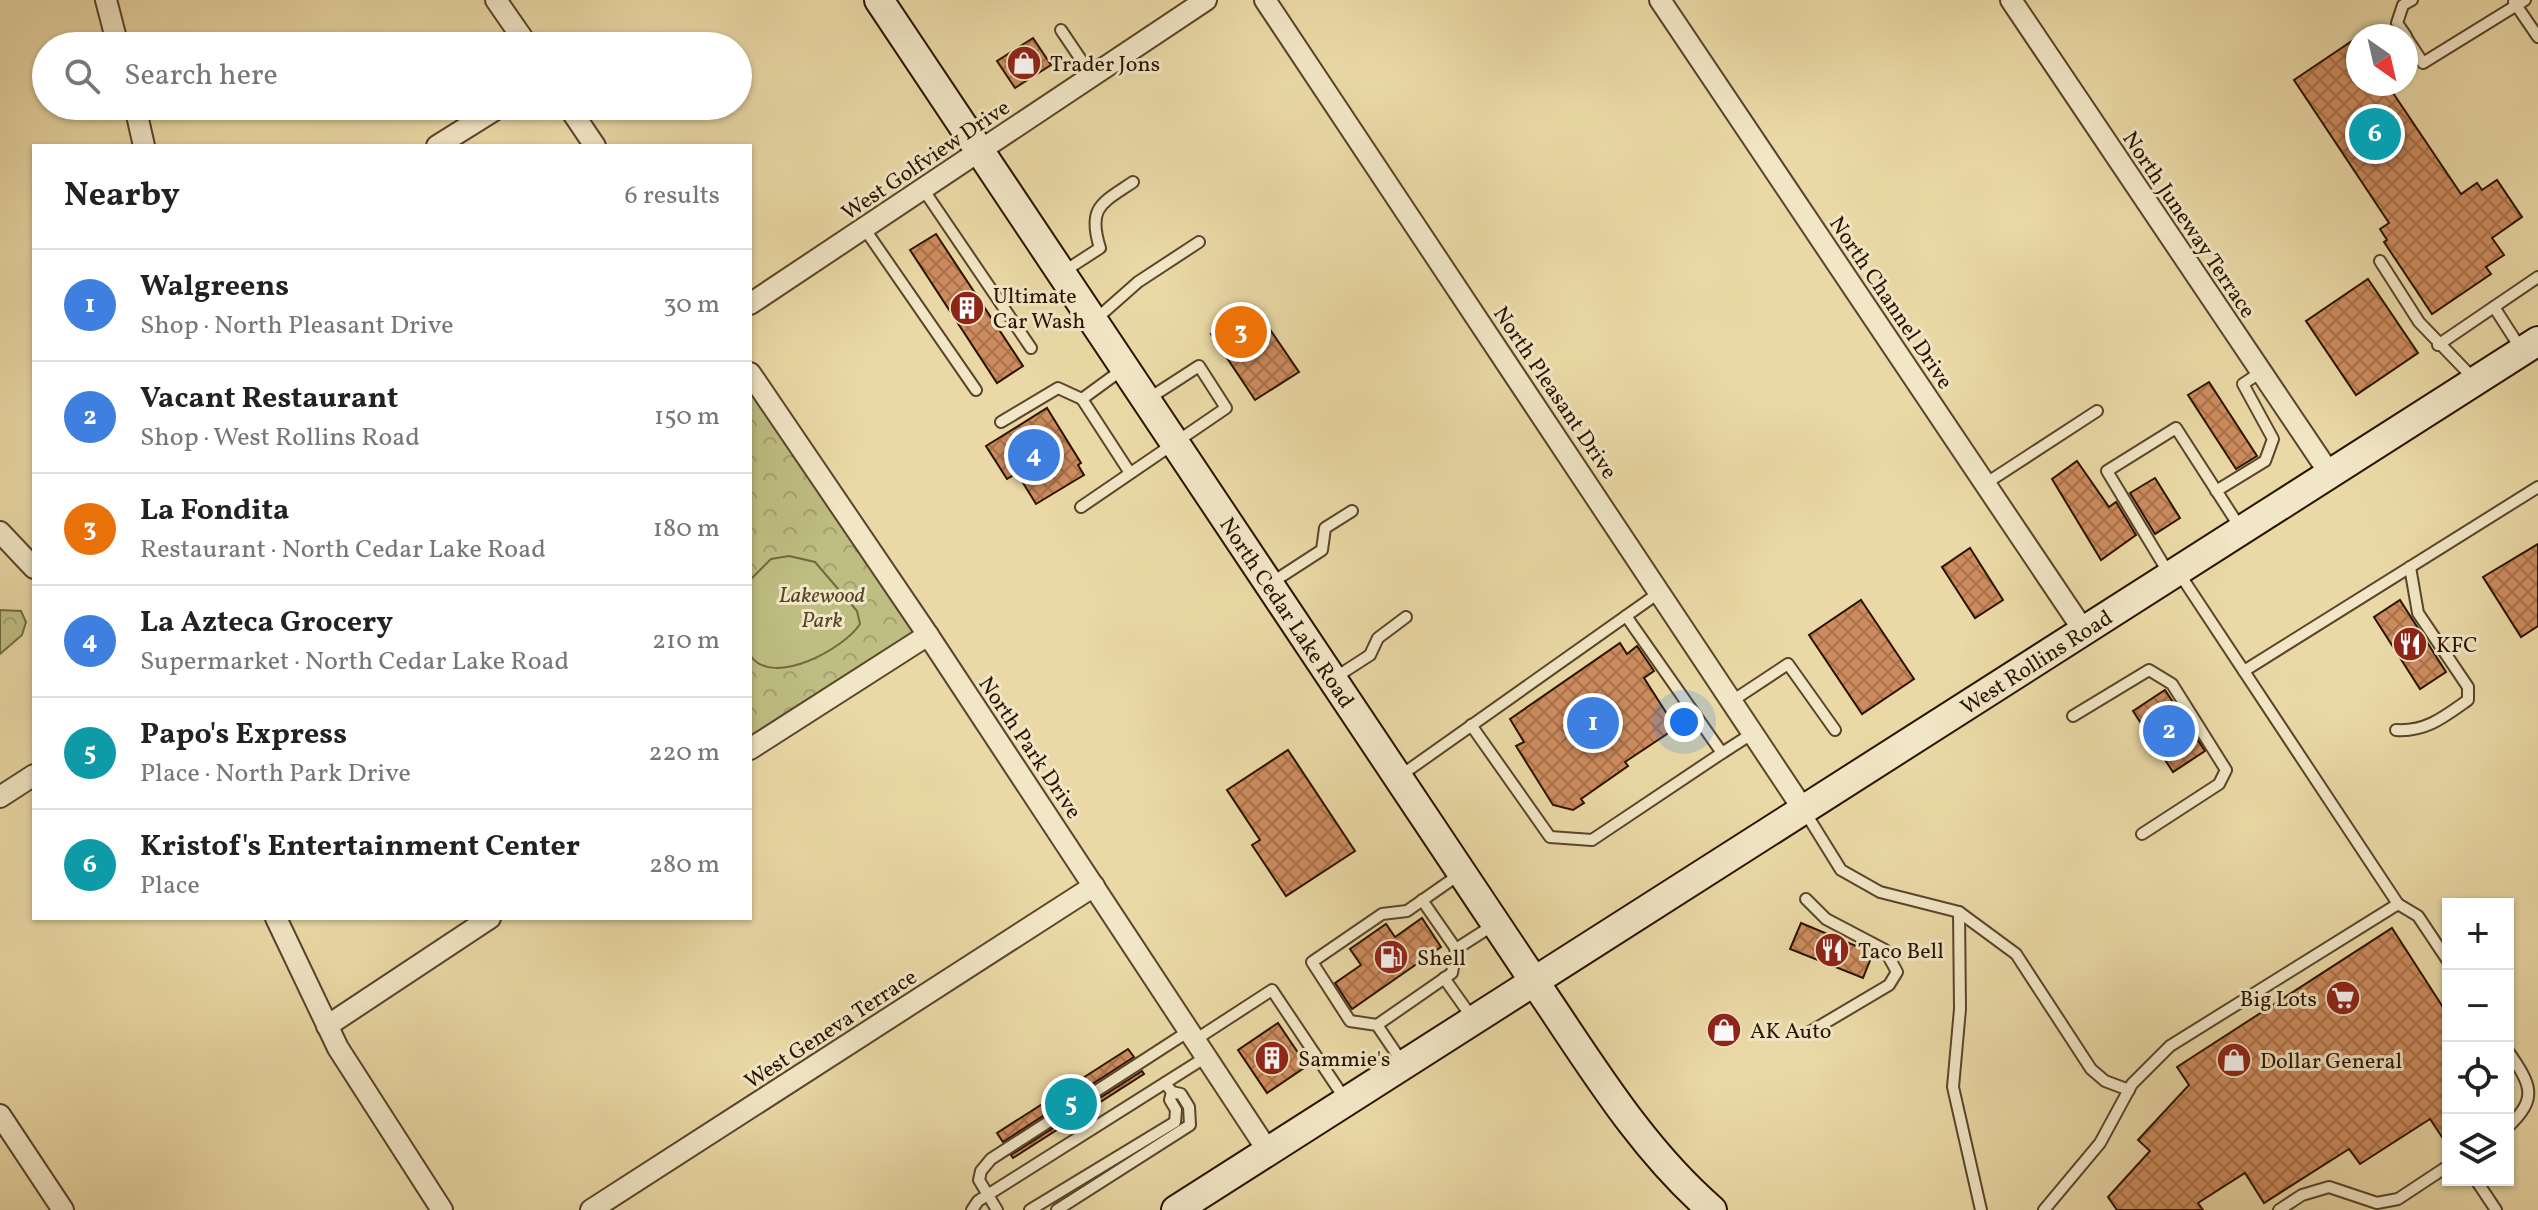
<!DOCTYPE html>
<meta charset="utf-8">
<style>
body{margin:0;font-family:Vollkorn,serif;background:#f2f2f2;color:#222}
.controls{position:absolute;right:24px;bottom:24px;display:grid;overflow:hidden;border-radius:0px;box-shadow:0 2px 6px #0004}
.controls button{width:72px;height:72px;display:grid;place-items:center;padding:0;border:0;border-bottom:2px solid #e0e0e0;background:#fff;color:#222;font:40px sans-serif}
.compass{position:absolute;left:2346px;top:24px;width:72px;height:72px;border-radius:50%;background:#fff;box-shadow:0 2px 6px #0004;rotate:146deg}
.you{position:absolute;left:1684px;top:722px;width:28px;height:28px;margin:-20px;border:6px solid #fff;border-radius:50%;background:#1a73e8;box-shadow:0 0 0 12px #1a73e833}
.badge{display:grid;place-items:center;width:52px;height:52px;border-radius:50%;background:#8f2418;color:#fff;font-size:26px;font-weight:700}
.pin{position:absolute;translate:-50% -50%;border:4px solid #fff;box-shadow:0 2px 8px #0006}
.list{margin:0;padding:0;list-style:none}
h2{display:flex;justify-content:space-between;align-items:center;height:104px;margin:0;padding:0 32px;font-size:34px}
h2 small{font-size:26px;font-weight:400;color:#767676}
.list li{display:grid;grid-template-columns:52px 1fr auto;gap:24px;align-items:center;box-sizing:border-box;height:112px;padding:0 32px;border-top:2px solid #e0e0e0}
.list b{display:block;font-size:30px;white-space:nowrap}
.list p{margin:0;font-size:26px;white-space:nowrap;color:#767676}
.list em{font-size:26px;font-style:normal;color:#767676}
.icon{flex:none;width:44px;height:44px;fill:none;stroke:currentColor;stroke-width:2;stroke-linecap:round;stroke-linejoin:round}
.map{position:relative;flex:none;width:2538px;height:1210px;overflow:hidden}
.search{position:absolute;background:#fff;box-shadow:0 2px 6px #0004;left:32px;top:32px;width:720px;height:88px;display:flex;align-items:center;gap:20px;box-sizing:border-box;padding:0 28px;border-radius:44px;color:#767676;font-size:30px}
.panel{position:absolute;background:#fff;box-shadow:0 2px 6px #0004;left:32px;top:144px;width:720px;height:776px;border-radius:0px}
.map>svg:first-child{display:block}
.forest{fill:url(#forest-crowns);stroke:#746841;stroke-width:2}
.pitch{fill:#bebd82;stroke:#746841;stroke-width:2}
.building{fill:url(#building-cross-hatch);stroke:#2a1300;stroke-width:2}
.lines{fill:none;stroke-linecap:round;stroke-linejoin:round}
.service-casing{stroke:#5a442a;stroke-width:14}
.minor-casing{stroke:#5a442a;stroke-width:24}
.secondary-casing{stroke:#2a1300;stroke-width:32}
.service{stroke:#f1e6c5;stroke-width:10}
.minor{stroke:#f1e6c5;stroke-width:20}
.secondary{stroke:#f1e6c5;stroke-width:28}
.labels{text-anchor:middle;stroke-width:6;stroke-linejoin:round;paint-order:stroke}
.poi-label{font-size:22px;fill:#2a1300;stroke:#f1e6c5;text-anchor:start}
.street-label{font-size:22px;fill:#2a1300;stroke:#f1e6c5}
.park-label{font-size:22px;font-style:italic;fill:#564627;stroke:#f1e6c5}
</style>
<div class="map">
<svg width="2538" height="1210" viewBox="0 0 2538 1210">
<defs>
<pattern id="forest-crowns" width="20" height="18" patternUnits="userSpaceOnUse" patternTransform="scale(2)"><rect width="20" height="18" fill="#bebd82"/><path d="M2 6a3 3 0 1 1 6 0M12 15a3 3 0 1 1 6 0" fill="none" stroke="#a3a26e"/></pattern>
<pattern id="building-cross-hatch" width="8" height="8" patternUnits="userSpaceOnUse" patternTransform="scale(2)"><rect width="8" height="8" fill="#ce8c5e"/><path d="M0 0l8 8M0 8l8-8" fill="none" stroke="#a7714b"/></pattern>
</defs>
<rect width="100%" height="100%" fill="#ead9a6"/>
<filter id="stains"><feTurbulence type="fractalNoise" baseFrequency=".0025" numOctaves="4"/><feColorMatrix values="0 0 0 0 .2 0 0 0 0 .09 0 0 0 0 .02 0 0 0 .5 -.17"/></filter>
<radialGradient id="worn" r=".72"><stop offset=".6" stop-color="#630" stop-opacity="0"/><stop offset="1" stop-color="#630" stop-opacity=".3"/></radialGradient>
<g class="forest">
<polygon points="750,373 924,629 750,741"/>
<polygon points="0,610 21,611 26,622 22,635 0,654"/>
</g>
<path class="pitch" d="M789 556 815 562 857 611 860 624C845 648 772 689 750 655V580L771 559Z"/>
<g class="building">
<polygon points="2358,37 2358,84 2387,84 2461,194 2477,183 2482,190 2497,180 2522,217 2492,238 2504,255 2486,267 2491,274 2432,314 2384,242 2387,240 2380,229 2389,223 2294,80"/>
<polygon points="1033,38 1051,65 1015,88 997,61"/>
<polygon points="936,234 1023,366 997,383 910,250"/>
<polygon points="2368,279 2418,353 2356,395 2306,321"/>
<polygon points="1254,306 1299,372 1255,400 1211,334"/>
<polygon points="2209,382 2257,456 2236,469 2188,395"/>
<polygon points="1047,408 1081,463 1078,465 1084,475 1036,504 1017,473 1007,479 986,446"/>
<polygon points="2077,461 2109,507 2116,502 2136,535 2101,560 2052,479"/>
<polygon points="2155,478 2180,518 2155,534 2130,493"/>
<polygon points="2538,544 2538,626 2521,637 2483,577"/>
<polygon points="1970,548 2003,600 1975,618 1942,567"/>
<polygon points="1861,600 1914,679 1862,714 1809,635"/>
<polygon points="2400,600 2446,672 2420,689 2374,617"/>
<polygon points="1620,643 1627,654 1637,646 1654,671 1644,678 1676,728 1625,762 1628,766 1581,799 1584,803 1573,810 1553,805 1516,746 1524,742 1510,719"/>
<polygon points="2165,690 2205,751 2173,772 2133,711"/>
<polygon points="1288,750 1355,851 1286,896 1252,845 1260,840 1227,790"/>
<polygon points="1422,918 1441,947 1352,1009 1335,983 1361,965 1350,949 1386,924 1395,937"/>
<polygon points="1801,923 1873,953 1863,978 1790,949"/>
<polygon points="2392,928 2448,1015 2448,1146 2430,1119 2360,1164 2349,1149 2264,1203 2245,1173 2198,1203 2203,1210 2117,1210 2108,1197 2150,1151 2138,1140 2189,1085 2177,1067"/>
<polygon points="1278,1023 1307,1066 1267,1093 1238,1050"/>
<polygon points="1128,1049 1134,1057 1003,1142 997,1133"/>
<polygon points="1142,1071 1144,1074 1013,1158 1011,1155"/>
</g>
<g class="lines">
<g class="service-casing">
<g id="service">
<polyline points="2514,2 2538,37"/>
<polyline points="1061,30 1092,76"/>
<polyline points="2406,36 2397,23 2403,5 2412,0"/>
<polyline points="2406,37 2423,63 2525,0"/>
<polyline points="923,189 1031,348"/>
<polyline points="864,228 976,390"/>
<polyline points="2380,261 2419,322 2474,379"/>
<path d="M1063 272 1100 248C1087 207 1102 203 1133 182"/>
<polyline points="2494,307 2521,349"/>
<polyline points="1095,320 1138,282 1199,242"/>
<polyline points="2438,345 2538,277"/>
<polyline points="1082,399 1130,473"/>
<polyline points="1001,422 1058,388 1082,399 1123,369"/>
<polyline points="1985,484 2097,411"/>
<polyline points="2216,491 2265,461 2273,439 2243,384 2261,372"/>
<polyline points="1081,507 1226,408 1199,366 1148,399"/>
<polyline points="2168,572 2107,471 2176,428 2241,529"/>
<polyline points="1271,583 1322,550 1325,528 1352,511"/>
<polyline points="1626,616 1722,753 1753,733"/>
<polyline points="2244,671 2538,487"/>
<polyline points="1333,679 1370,655 1378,638 1406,617"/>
<polyline points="1732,701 1788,664 1835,730"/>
<polyline points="2073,716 2149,670 2172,684 2226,770 2219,784 2142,834"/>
<polyline points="1471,725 1550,837 1592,840 1722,753"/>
<path d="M2396 730C2426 732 2444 717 2468 700V687L2418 613 2410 567"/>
<polyline points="1400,776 1660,592"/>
<polyline points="1805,812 1841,870 1880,892 1959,912 1960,1009 1953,1087 1981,1210"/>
<polyline points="1806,899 1826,919 1885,950 1897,972 1889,985 1808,1033"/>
<polyline points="1422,900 1456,949"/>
<polyline points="2398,904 2418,916 2448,961"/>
<polyline points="1959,912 2016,954 2091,1069 2105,1081 2129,1090"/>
<polyline points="1444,978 1473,1019"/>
<polyline points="1377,1025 1452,973 1456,949 1495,924"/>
<polyline points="1195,1040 1272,990 1345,1099"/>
<path d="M2508 1051C2532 1086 2538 1098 2508 1127"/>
<polyline points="1402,1062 1377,1025 1350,1021 1312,962 1382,914 1407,911 1460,874"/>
<polyline points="2476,1180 2496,1210"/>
<polyline points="972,1210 978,1201 1206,1057"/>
<polyline points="997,1210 979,1180 981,1171 991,1159 1189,1031"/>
<polyline points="1030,1210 1175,1122 1176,1110 1170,1100 1172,1092 1165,1083"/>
<polyline points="1057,1210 1190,1125 1189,1107 1181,1094 1172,1092"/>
<polyline points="2044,1210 2100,1143 2132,1084 2170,1046 2398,904 2179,573"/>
<polyline points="2279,1210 2302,1195 2329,1187 2377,1203 2398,1199 2448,1166"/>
</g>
</g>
<g class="minor-casing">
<g id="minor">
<polyline points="106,0 118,46"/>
<polyline points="496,0 528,46"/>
<polyline points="1265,0 1805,812"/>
<polyline points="1660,0 2084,631"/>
<polyline points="2011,0 2330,474"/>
<polyline points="135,106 144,146"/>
<polyline points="568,106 595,146"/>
<polyline points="437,146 501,106"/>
<polyline points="750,304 1206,0"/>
<polyline points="750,373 928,635 1268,1151"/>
<polyline points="0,532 34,568"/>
<polyline points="750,749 928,635"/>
<polyline points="0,797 34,775"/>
<polyline points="276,918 338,1048 442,1210"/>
<polyline points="327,1026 490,918"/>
<polyline points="0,1115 63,1210"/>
<polyline points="591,1210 1094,886"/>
</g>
</g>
<g class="secondary-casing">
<g id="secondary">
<path id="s1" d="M879 0 1534 981C1588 1060 1639 1147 1712 1210"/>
<path id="s2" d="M1176 1210 2538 341"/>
</g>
</g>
<use href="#service" class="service"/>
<use href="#minor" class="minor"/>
<use href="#secondary" class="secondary"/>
</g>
<defs>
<g id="shop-disc" transform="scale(1.8)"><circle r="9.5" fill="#8f2418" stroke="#f1e6c5"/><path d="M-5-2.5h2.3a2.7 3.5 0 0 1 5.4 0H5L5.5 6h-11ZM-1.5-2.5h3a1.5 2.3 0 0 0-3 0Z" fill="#fff"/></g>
<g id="building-disc" transform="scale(1.8)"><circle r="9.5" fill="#8f2418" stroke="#f1e6c5"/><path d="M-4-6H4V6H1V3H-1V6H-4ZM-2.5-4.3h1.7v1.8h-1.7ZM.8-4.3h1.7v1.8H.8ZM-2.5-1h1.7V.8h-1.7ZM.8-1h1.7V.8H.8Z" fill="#fff"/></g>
<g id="restaurant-disc" transform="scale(1.8)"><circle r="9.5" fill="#8f2418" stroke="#f1e6c5"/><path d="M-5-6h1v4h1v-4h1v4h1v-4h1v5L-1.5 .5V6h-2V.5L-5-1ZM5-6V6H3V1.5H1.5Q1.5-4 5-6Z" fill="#fff"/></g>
<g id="fuel-disc" transform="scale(1.8)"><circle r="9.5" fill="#8f2418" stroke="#f1e6c5"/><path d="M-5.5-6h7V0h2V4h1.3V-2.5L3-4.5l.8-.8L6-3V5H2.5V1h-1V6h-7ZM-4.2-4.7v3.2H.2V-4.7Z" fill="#fff"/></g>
<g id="supermarket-disc" transform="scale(1.8)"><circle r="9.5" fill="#8f2418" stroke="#f1e6c5"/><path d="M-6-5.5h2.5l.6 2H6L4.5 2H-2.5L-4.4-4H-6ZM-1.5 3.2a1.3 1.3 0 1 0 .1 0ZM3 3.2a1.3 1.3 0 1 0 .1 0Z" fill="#fff"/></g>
</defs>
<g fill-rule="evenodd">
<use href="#shop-disc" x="1024" y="63"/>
<use href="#building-disc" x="967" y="308"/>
<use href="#restaurant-disc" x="2410" y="644"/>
<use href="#restaurant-disc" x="1832" y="950"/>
<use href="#fuel-disc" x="1391" y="957"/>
<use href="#supermarket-disc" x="2343" y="998"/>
<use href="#shop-disc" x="1724" y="1030"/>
<use href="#building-disc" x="1272" y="1058"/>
<use href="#shop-disc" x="2234" y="1060"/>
</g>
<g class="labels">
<g class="poi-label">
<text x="1050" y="71">Trader Jons</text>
<text x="993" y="303">Ultimate<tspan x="993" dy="25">Car Wash</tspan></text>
<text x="2436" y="652">KFC</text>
<text x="1858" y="958">Taco Bell</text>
<text x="1417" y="965">Shell</text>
<text x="2317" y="1006" text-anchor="end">Big Lots</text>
<text x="1750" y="1038">AK Auto</text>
<text x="1298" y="1066">Sammie's</text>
<text x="2260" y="1068">Dollar General</text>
</g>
<g class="street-label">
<text transform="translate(925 159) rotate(-34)" y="8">West Golfview Drive</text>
<text transform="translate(2190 224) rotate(56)" y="8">North Juneway Terrace</text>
<text transform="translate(1892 302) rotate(56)" y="8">North Channel Drive</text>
<text transform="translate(1556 392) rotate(56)" y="8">North Pleasant Drive</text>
<text dy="8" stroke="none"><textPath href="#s1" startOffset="736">North Cedar Lake Road</textPath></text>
<text dy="8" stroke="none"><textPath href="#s2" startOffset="1020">West Rollins Road</textPath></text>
<text transform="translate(1031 747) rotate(56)" y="8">North Park Drive</text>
<text transform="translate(830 1028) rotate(-33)" y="8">West Geneva Terrace</text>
</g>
<g class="park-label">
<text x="822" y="602">Lakewood<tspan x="822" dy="25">Park</tspan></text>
</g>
</g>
<rect width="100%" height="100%" filter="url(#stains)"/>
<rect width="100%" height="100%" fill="url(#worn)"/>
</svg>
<div class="controls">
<button>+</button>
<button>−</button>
<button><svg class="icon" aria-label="locate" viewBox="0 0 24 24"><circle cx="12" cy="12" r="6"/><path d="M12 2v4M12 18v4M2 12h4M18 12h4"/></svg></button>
<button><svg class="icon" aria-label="layers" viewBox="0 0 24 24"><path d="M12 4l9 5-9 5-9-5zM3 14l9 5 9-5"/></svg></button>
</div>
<svg class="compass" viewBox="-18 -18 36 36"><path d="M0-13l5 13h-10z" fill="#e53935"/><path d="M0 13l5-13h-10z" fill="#767676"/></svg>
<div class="you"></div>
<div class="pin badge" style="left:1593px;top:723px;background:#3f7fe0">1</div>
<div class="pin badge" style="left:2169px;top:731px;background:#3f7fe0">2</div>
<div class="pin badge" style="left:1241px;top:332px;background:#e8710a">3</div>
<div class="pin badge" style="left:1034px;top:455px;background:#3f7fe0">4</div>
<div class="pin badge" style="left:1071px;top:1104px;background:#0f9aa8">5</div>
<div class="pin badge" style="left:2375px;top:134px;background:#0f9aa8">6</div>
<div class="search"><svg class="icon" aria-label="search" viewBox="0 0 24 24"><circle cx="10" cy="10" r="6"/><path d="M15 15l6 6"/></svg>Search here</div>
<section class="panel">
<h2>Nearby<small>6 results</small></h2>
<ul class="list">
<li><span class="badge" style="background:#3f7fe0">1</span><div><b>Walgreens</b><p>Shop · North Pleasant Drive</p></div><em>30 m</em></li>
<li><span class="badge" style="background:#3f7fe0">2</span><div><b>Vacant Restaurant</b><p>Shop · West Rollins Road</p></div><em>150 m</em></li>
<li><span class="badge" style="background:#e8710a">3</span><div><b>La Fondita</b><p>Restaurant · North Cedar Lake Road</p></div><em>180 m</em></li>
<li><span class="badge" style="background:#3f7fe0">4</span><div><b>La Azteca Grocery</b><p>Supermarket · North Cedar Lake Road</p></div><em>210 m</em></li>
<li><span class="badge" style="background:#0f9aa8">5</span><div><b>Papo's Express</b><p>Place · North Park Drive</p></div><em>220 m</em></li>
<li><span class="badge" style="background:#0f9aa8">6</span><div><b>Kristof's Entertainment Center</b><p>Place</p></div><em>280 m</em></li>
</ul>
</section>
</div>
